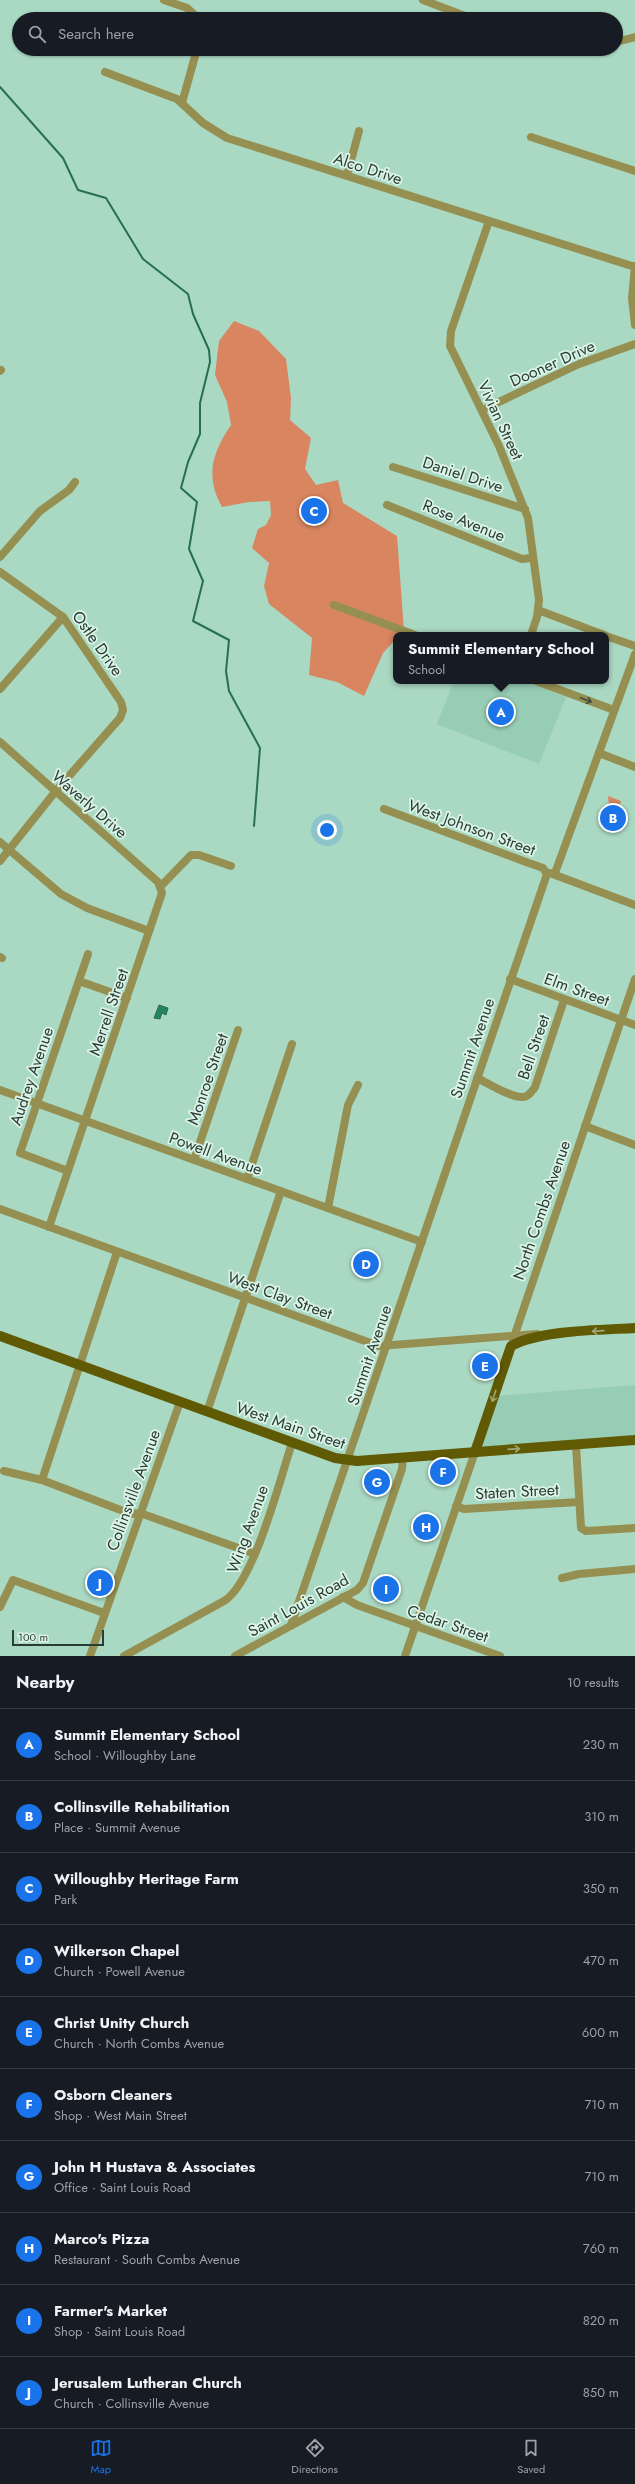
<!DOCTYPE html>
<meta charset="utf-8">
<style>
body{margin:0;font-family:Jost,sans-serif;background:#20242c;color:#f1f3f6}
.scale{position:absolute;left:12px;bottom:10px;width:92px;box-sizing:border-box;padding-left:4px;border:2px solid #2a3d35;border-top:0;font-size:11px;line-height:14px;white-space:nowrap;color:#2a3d35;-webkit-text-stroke:3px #dcf4e8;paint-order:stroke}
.you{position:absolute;left:327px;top:830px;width:14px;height:14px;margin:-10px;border:3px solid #fff;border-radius:50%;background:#1a73e8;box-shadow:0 0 0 6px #1a73e833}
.badge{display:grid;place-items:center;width:26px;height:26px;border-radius:50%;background:#1a73e8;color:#fff;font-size:13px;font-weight:700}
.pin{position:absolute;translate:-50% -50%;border:2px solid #fff;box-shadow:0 1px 4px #0006}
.popup{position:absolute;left:393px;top:632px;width:216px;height:52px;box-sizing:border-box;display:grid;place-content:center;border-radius:8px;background:#171b24;filter:drop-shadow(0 1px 3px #0005);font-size:13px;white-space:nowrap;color:#9ea1a6}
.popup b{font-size:15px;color:#f1f3f6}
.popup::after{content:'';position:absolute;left:50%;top:100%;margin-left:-8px;border:8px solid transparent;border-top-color:#171b24}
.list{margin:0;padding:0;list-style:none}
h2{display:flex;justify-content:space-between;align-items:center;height:52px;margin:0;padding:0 16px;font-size:17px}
h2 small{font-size:13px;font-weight:400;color:#9ea1a6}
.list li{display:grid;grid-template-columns:26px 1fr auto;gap:12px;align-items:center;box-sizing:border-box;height:72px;padding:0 16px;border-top:1px solid #363941}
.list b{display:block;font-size:15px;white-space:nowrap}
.list p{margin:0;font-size:13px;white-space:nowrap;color:#9ea1a6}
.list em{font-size:13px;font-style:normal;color:#9ea1a6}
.icon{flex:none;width:22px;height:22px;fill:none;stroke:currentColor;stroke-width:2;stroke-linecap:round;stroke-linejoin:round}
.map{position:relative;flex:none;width:635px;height:1656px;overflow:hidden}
.search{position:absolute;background:#171b24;box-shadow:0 1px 3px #0004;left:12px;right:12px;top:12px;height:44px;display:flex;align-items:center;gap:10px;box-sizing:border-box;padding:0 14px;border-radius:22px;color:#9ea1a6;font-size:15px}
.sheet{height:772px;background:#171b24}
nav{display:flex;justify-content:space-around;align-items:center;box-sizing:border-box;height:56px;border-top:1px solid #363941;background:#171b24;font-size:11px;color:#9ea1a6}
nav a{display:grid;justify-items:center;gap:2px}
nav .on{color:#1a73e8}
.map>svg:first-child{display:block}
.built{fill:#97cdb5}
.green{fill:#d88560}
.water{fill:#248361;stroke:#266e54}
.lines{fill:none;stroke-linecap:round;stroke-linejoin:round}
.stream{stroke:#266e54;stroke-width:2}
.minor{stroke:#959051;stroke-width:8}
.major{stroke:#615a05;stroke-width:10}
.oneway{stroke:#3f4e3b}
.oneway2{stroke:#9ea776}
.labels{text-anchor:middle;stroke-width:3.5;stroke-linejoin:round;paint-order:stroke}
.street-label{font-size:16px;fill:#2a3d35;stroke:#dcf4e8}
</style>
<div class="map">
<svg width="635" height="1656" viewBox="0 0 635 1656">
<rect width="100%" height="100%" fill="#aad9c3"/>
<g class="built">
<polygon points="454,681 526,681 566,697 539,764 437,724"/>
<polygon points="635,1385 635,1440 475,1452 494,1396"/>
</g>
<g class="green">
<path d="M234 321 259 331 286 359 291 398 290 420 311 438 305 469 316 485 338 480 343 503 397 536 404 631 400 635H396V639L383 653 364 696 337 682 309 675 312 638 269 604 264 586 269 563 252 548 258 529 266 525 271 515 270 501 249 502 222 507C205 476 212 453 231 425L227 402 215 375 219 341Z"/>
<polygon points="608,796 621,801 618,810 610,816"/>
</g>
<polygon class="water" points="159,1005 168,1008 166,1015 162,1013 160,1019 154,1018"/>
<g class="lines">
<polyline class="stream" points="0,87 63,158 78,190 106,198 143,259 188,294 193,314 209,350 210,362 200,403 200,434 188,462 181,488 197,502 189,549 203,581 193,621 229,640 226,671 229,691 260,748 254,826"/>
<g class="minor">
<polyline points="164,0 187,8 199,19"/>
<polyline points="423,0 473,19"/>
<polyline points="616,42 635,37"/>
<polyline points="553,49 571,52 592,49"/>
<polyline points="105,72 177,99 203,123 227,138 635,267"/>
<polyline points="182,103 197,49"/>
<polyline points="531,137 635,171"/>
<polyline points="347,175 359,131"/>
<polyline points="489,221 451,331 450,346 499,446 528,518 539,600 537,617 531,635"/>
<polyline points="635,266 632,298 635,325"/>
<polyline points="0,371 1,370"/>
<polyline points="482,410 579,364 635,344"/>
<polyline points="393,467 525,509"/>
<polyline points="387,505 522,559 532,558"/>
<polyline points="0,557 40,511 69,490 75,482"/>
<polyline points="0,572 63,617 121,702 123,710 120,718 55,792 0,861"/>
<polyline points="334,605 415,635"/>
<polyline points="538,610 604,635"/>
<polyline points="606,636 635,646"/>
<polyline points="536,681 614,710"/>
<polyline points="0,689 63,617"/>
<polyline points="0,742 158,882 162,893 49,1227"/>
<polyline points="599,753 635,767"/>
<polyline points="384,809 526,862 543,868 547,874"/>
<polyline points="0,842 61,894 87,908 149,931"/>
<polyline points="550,873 635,905"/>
<polyline points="555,873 635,654"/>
<polyline points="161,886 191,855 199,855 231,866"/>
<polyline points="0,957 2,958"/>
<polyline points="510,979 635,1025"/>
<polyline points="79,981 127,998"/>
<path d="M477 1078C488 1083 511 1098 523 1097 528 1097 532 1091 535 1087L564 1000"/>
<polyline points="0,1090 422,1242"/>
<polyline points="585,1126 635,1145"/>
<polyline points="194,1160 238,1030"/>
<polyline points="68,1171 20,1153 88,954"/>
<polyline points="247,1179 292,1044"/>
<polyline points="328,1208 348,1105 358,1085"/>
<polyline points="0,1209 379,1346 537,1334"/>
<polyline points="513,1340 635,979"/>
<polyline points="207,1412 281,1191"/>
<polyline points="576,1445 581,1528 586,1531 635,1528"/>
<polyline points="4,1471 42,1480 131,1514 140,1513 255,1554"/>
<polyline points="42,1480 117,1252"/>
<polyline points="456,1506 464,1509 579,1502"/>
<polyline points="562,1578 579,1574 635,1569"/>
<polyline points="343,1597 357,1605 500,1656"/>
<polyline points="0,1607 13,1580 104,1613"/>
<polyline points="291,1625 547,874"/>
<polyline points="90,1656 180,1402"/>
<path d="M124 1656 224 1601C254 1583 280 1479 292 1443"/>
<polyline points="235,1656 357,1590 363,1583 402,1469 403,1458"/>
<polyline points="405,1656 475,1452"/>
</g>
<g class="major">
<polyline points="0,1336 335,1458 357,1461 635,1440"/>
<path d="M475 1452 511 1346C539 1330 602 1330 635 1328"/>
</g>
</g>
<defs><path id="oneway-shaft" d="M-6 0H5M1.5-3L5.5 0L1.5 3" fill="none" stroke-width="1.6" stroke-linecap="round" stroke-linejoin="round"/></defs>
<use class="oneway" href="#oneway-shaft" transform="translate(586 700) rotate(21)"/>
<g class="oneway2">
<use href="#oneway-shaft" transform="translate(598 1331) rotate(176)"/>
<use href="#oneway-shaft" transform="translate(494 1396) rotate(108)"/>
<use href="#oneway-shaft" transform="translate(514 1449) rotate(-4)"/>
</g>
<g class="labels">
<g class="street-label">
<text transform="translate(368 168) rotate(18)" y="6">Alco Drive</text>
<text transform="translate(552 363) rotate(-24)" y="6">Dooner Drive</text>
<text transform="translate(501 420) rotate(65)" y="6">Vivian Street</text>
<text transform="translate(463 474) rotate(18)" y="6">Daniel Drive</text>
<text transform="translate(464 520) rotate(22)" y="6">Rose Avenue</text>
<text transform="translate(98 643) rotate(55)" y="6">Ostle Drive</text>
<text transform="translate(90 804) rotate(41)" y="6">Waverly Drive</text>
<text transform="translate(472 827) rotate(20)" y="6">West Johnson Street</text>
<text transform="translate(577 989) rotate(20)" y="6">Elm Street</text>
<text transform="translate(108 1012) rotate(-71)" y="6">Merrell Street</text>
<text transform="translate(533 1047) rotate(-71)" y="6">Bell Street</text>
<text transform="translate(472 1048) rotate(-71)" y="6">Summit Avenue</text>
<text transform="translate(31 1076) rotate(-71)" y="6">Audrey Avenue</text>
<text transform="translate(207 1079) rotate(-71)" y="6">Monroe Street</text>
<text transform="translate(216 1153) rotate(20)" y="6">Powell Avenue</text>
<text transform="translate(541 1210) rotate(-71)" y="6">North Combs Avenue</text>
<text transform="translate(280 1295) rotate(20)" y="6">West Clay Street</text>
<text transform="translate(369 1355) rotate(-71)" y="6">Summit Avenue</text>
<text transform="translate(291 1425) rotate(19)" y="6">West Main Street</text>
<text transform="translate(133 1490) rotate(-70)" y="6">Collinsville Avenue</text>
<text transform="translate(517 1491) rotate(-3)" y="6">Staten Street</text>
<text transform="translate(247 1529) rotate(-70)" y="6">Wing Avenue</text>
<text transform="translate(298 1605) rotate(-29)" y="6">Saint Louis Road</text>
<text transform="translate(448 1623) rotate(19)" y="6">Cedar Street</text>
</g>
</g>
</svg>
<div class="scale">100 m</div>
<div class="you"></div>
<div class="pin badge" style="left:501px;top:712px">A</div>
<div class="popup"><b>Summit Elementary School</b>School</div>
<div class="pin badge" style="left:613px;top:818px">B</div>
<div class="pin badge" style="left:314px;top:511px">C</div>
<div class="pin badge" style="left:366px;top:1264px">D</div>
<div class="pin badge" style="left:485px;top:1366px">E</div>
<div class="pin badge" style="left:443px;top:1472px">F</div>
<div class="pin badge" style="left:377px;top:1482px">G</div>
<div class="pin badge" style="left:426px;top:1527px">H</div>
<div class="pin badge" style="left:386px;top:1589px">I</div>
<div class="pin badge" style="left:100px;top:1583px">J</div>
<div class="search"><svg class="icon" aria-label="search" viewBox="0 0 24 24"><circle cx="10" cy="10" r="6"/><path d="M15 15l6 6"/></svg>Search here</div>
</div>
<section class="sheet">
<h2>Nearby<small>10 results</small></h2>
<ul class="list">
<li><span class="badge">A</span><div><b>Summit Elementary School</b><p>School · Willoughby Lane</p></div><em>230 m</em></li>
<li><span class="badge">B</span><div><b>Collinsville Rehabilitation</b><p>Place · Summit Avenue</p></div><em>310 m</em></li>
<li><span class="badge">C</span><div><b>Willoughby Heritage Farm</b><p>Park</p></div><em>350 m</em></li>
<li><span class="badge">D</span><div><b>Wilkerson Chapel</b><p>Church · Powell Avenue</p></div><em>470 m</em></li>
<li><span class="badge">E</span><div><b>Christ Unity Church</b><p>Church · North Combs Avenue</p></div><em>600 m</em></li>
<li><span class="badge">F</span><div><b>Osborn Cleaners</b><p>Shop · West Main Street</p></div><em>710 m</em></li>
<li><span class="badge">G</span><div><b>John H Hustava &amp; Associates</b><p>Office · Saint Louis Road</p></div><em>710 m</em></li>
<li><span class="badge">H</span><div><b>Marco's Pizza</b><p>Restaurant · South Combs Avenue</p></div><em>760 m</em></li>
<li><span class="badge">I</span><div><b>Farmer's Market</b><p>Shop · Saint Louis Road</p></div><em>820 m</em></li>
<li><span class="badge">J</span><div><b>Jerusalem Lutheran Church</b><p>Church · Collinsville Avenue</p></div><em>850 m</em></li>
</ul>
</section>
<nav>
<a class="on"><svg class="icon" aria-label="map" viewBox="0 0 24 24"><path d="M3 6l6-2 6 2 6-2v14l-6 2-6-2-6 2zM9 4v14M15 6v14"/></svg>Map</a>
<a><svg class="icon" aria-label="directions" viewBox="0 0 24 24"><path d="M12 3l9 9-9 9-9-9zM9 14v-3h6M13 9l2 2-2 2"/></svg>Directions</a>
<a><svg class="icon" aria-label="saved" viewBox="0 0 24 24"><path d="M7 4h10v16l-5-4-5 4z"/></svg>Saved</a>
</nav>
